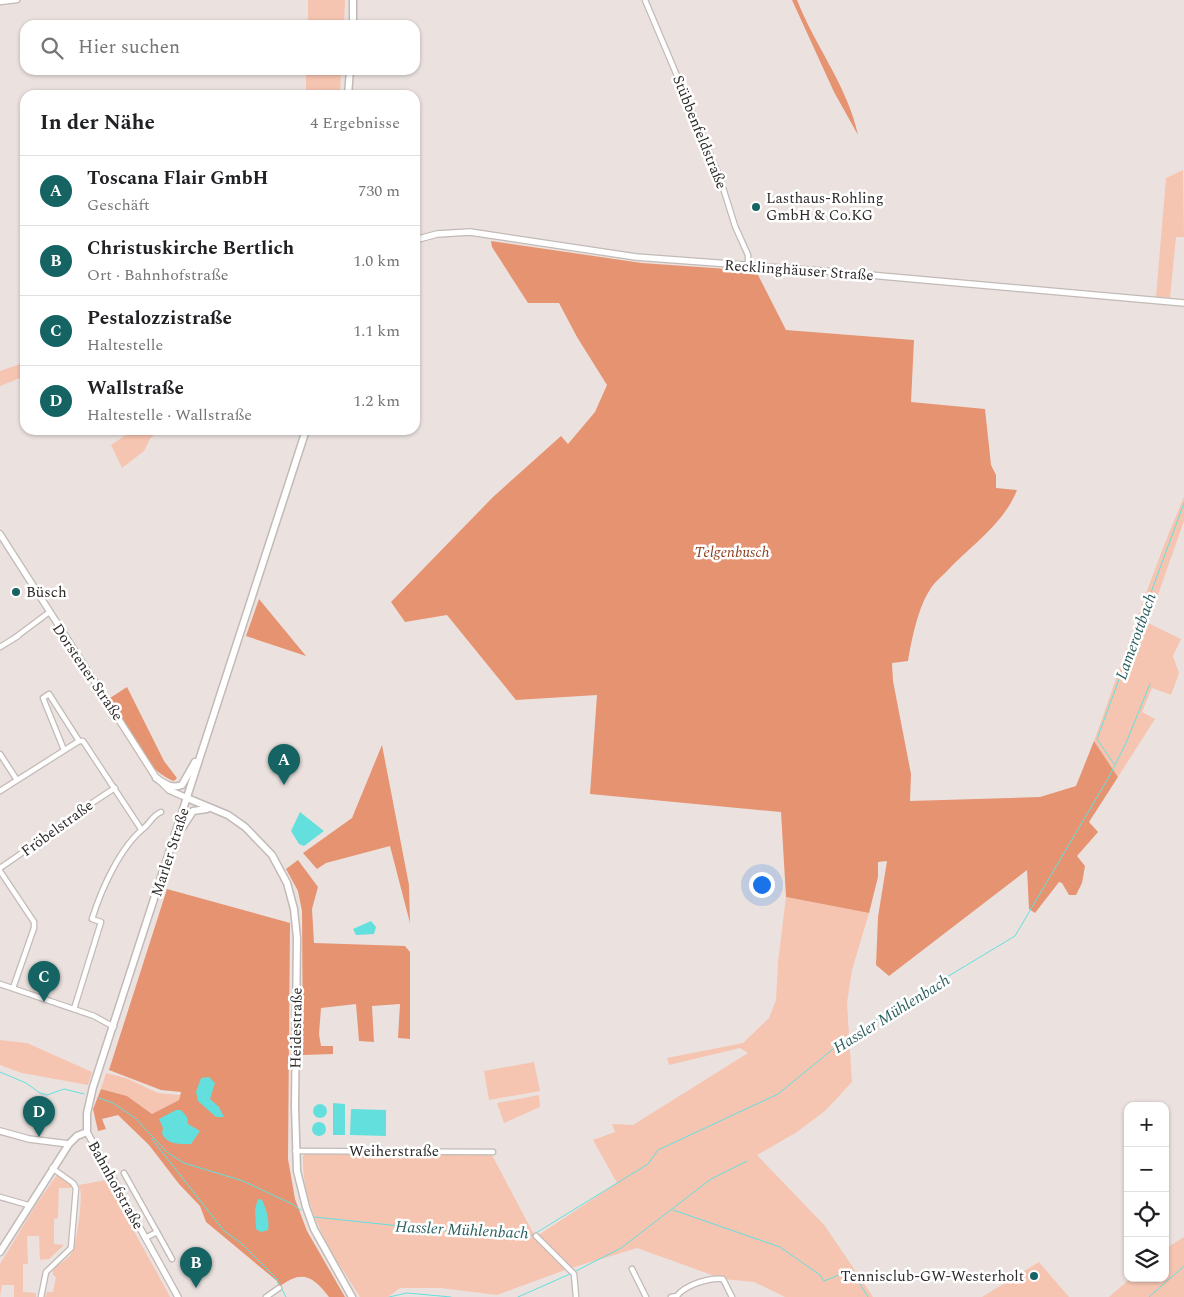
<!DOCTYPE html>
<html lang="de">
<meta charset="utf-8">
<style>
body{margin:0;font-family:Spectral,serif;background:#f2f2f2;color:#202124}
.controls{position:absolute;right:15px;bottom:15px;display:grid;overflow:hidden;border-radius:10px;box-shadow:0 1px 4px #0004}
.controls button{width:45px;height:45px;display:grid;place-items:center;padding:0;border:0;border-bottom:1px solid #e0e0e0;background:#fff;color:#202124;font:25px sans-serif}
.you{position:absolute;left:761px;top:884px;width:18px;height:18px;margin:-12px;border:4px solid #fff;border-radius:50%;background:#1a73e8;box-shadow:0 0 0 8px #1a73e833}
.badge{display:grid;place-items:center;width:32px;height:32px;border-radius:50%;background:#156463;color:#fff;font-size:16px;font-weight:700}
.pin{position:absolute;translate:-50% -41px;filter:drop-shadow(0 1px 2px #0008)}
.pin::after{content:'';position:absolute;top:26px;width:18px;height:15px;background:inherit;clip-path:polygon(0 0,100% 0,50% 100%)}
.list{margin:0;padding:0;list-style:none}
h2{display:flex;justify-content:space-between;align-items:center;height:65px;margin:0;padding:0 20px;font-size:21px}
h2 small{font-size:16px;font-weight:400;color:#757577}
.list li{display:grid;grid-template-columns:32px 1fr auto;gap:15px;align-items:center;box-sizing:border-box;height:70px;padding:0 20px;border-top:1px solid #e0e0e0}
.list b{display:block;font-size:19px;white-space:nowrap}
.list p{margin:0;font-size:16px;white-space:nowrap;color:#757577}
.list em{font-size:16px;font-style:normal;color:#757577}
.icon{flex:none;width:28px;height:28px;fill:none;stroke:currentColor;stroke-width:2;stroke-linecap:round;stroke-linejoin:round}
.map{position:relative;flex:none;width:1184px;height:1297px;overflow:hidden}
.search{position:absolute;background:#fff;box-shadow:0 1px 4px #0004;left:20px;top:20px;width:400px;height:55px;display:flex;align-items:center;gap:12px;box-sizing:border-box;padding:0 18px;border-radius:15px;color:#757577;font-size:19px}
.panel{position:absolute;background:#fff;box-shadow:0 1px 4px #0004;left:20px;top:90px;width:400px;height:345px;border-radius:15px}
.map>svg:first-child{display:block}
.green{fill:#f6c5b1}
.forest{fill:#e69371}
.water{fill:#63e0de}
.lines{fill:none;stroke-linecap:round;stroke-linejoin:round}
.stream{stroke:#63e0de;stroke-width:1}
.minor-casing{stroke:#c2bab6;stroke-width:7}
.tertiary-casing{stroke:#c2bab6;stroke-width:8}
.secondary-casing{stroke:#c2bab6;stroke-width:9}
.minor{stroke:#fff;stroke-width:4.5}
.tertiary{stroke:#fff;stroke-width:5.5}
.secondary{stroke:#fff;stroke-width:6}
.poi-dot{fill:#156463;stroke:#fff;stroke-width:2}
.labels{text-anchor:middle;stroke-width:5;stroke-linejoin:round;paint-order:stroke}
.street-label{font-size:15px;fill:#2d2a29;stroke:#fff}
.poi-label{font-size:15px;fill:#2d2a29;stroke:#fff;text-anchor:start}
.park-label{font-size:15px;font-style:italic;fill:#893e1c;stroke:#fff}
.water-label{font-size:16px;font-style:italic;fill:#2a5f5e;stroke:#fff}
</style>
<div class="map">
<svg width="1184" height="1297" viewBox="0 0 1184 1297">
<rect width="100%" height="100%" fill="#ebe2df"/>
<g class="green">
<polygon points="308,0 345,0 344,25 308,25"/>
<polygon points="306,70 341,70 340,95 306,95"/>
<polygon points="1183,170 1184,237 1176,237 1170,298 1156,297 1166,178"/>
<polygon points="23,363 25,376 0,386 0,371"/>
<polygon points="126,430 158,430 150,439 144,451 122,468 111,445 126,435"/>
<path d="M1184 497V521L1148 623 1181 639 1173 656 1179 673 1171 695 1152 688 1142 712 1155 719 1118 777 1094 741C1124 659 1149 577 1184 497Z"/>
<path d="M786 897 869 913 852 970 847 1003 852 1082 825 1111 797 1132 757 1155 825 1226 873 1297H785L754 1282 723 1279 637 1248 565 1270 497 1295 441 1288H400L388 1297H360C333 1255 301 1208 303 1156L307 1152 491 1153 532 1231 537 1236 617 1183 593 1140 615 1132 612 1124 633 1125 748 1053 740 1048 669 1065 667 1058 743 1043 769 1018 776 1000 778 962Z"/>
<polygon points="0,1040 27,1043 92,1072 88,1085 22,1073 0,1065"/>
<polygon points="534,1062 540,1091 489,1100 484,1071"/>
<polygon points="106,1073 126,1078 158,1093 180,1095 179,1100 152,1114 127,1096 101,1089"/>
<polygon points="539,1095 540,1107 504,1123 497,1103"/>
<polygon points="57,1175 71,1184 71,1188 59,1188 58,1218 54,1219 54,1244 64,1245 49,1259 40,1260 39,1236 27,1236 28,1264 23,1264 23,1292 36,1293 36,1297 14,1297 14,1285 2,1285 0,1297 0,1264 37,1203"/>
<path d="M106 1180 168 1293 170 1297H45L47 1292H53L56 1277 53 1275V1269C59 1264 70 1258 73 1250 77 1240 84 1193 79 1185Z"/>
<polygon points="1184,1237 1184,1297 1109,1297 1131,1278 1165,1278 1165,1249"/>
<polygon points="1039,1262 1069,1297 982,1297"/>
</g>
<g class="forest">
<path d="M792 0H797C815 46 848 87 858 135L834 92Z"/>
<path d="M491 241 642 263 756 271 786 330 914 340 911 402 985 409 991 465 996 475V488L1017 490C1004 524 971 545 947 571 942 576 935 582 931 588 918 607 912 638 908 661L892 663 893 681 911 774 910 801 1040 797 1076 786 1094 741 1118 777 1089 822 1098 832 1077 856 1085 866 1082 883 1076 895H1069L1062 883 1059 882 1035 913 1029 909 1027 870 889 976 876 965 878 917 887 861 878 862V877L869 913 786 897 781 812 590 794 597 695 516 700 447 615 405 622 391 602 493 497 561 436 568 444 595 412 607 385 577 337 559 303H528L492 247Z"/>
<polygon points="259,599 306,656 246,636"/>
<path d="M127 687 164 761 177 778 174 781C146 772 122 724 107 700Z"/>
<polygon points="382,745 409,885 410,923 390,846 326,863 317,869 303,853 352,818"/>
<polygon points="298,860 318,887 312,909 314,943 405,946 410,952 410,1039 398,1038 400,1004 372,1006 374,1042 359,1041 356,1004 321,1008 319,1034 321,1046 333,1046 333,1054 303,1055 302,911 298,891 286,869"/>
<path d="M167 889 290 923 288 1159 295 1199 307 1231 345 1297H329C313 1276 302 1269 279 1287L277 1281 206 1222 200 1206 179 1184 149 1145 118 1115 102 1119 106 1129 98 1131 93 1109 101 1089 127 1096 152 1114 179 1100 181 1092 161 1090 109 1070Z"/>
</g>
<g class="water">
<polygon points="300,812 324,831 304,846 299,844 291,831"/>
<polygon points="371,921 376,927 374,934 356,935 353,929"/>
<polygon points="209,1077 215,1083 210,1099 219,1107 224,1117 216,1117 198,1101 196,1092 201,1078"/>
<polygon points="333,1103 345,1104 345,1135 333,1135"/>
<circle cx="320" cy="1111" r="7"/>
<polygon points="351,1109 386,1110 386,1136 350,1135"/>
<path d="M176 1110H181L187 1117 188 1124 200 1131 191 1144C179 1144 168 1145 162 1134L163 1128 159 1119Z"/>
<circle cx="319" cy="1129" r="7"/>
<path d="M258 1199 262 1200C266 1207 270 1223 268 1230L261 1232 256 1229 255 1209Z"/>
</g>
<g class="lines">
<g class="stream">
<polyline points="1114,764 1097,739 1184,503"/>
<polyline points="0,1072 26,1083 40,1093 47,1095 64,1089 84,1094"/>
<polyline points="99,1098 113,1103 135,1118 168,1153 184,1163 243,1181 292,1204 301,1210"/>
<polyline points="152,1139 224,1231 241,1243 276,1278 286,1297"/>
<polyline points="673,1210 780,1247 820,1275 824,1281 851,1270 868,1297"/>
<polyline points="314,1217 448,1231 531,1236 648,1164 658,1150 778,1094 849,1036 1015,936 1110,775 1126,743 1150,684"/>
<polyline points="574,1272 621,1248 711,1179 747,1161"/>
<polyline points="389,1297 407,1293 451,1297"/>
<polyline points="518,1297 570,1274"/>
<polyline points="1149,1297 1184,1266"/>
</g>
<g class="minor-casing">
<g id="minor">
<polyline points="645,0 719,175 735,226 748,255 748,266"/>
<polyline points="0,2 17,0"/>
<polyline points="16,637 48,613"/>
<polyline points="0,647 18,636"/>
<polyline points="64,750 43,698 49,694 79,741"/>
<polyline points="0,754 17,780"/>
<polyline points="0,791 79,741 83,741 141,829"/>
<path d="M0 868C39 842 75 813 115 788"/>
<polyline points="0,871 34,922 34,928 13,988"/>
<polyline points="0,984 94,1016 114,1027"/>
<path d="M74 1009 101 922 92 919C101 890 120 847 144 828 150 823 153 815 161 812"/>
<polyline points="295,1151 493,1152"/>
<polyline points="124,1173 157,1232"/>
<polyline points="0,1197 28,1205"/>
<polyline points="536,1236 574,1274 576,1297"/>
<polyline points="145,1238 157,1232 172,1259"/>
<polyline points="632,1269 646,1297"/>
<polyline points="41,1297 46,1272 71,1248 76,1188 73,1183 52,1168"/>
<polyline points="266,1297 279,1288"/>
<path d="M671 1297 677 1296C685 1285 710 1277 723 1279L732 1297"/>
</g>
</g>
<g class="tertiary-casing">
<g id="tertiary">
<polyline points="415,240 437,234 470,232 636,257 836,272 1184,303"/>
<polyline points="0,534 155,776 169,790 187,798"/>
<polyline points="0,1131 29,1139 69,1144"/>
<polyline points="87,1132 178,1297"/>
</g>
</g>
<g class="secondary-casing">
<g id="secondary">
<polyline points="353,25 353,0"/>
<polyline points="348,95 350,70"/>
<path d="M156 778C165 784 171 789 182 785L195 762"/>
<polyline points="187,798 228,815 245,827 272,855 287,883 294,909 297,938 295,1106 297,1171 306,1207 314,1229 352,1297"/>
<polyline points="182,828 193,811 207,809"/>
<polyline points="0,1252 69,1144 77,1136 87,1132 87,1113 93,1087 306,430"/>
</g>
</g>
<use href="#minor" class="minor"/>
<use href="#tertiary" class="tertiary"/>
<use href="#secondary" class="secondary"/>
</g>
<g class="poi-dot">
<circle cx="756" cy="207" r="5"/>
<circle cx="16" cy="592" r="5"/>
<circle cx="1034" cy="1276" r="5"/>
</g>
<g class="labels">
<g class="street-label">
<text transform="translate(700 132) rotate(68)" y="5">Stübbenfeldstraße</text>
<text transform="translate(799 270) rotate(4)" y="5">Recklinghäuser Straße</text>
<text transform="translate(88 672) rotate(56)" y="5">Dorstener Straße</text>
<text transform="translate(57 828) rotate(-36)" y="5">Fröbelstraße</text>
<text transform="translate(170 852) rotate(-72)" y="5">Marler Straße</text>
<text transform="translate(296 1028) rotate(-89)" y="5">Heidestraße</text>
<text x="394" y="1156">Weiherstraße</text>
<text transform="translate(116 1185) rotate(61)" y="5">Bahnhofstraße</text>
</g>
<g class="poi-label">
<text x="766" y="203">Lasthaus-Rohling<tspan x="766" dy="17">GmbH &amp; Co.KG</tspan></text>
<text x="26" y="597">Büsch</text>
<text x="1024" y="1281" text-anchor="end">Tennisclub-GW-Westerholt</text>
</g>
<g class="park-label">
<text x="732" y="557">Telgenbusch</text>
</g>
<g class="water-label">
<text transform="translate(1135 636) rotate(-70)" y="6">Lamerottbach</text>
<text transform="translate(891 1013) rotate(-32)" y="6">Hassler Mühlenbach</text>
<text transform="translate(462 1229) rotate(3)" y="6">Hassler Mühlenbach</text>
</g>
</g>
</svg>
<div class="controls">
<button>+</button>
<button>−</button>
<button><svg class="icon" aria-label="locate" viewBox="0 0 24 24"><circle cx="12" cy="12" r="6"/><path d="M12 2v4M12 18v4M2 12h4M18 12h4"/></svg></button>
<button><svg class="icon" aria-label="layers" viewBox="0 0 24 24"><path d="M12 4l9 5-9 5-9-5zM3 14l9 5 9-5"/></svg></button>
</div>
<div class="you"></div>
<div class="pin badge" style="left:284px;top:785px">A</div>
<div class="pin badge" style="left:196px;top:1288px">B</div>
<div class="pin badge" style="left:44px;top:1002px">C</div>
<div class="pin badge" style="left:39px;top:1137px">D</div>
<div class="search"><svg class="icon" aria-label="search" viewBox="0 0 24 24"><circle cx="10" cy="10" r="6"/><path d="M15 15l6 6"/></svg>Hier suchen</div>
<section class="panel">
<h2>In der Nähe<small>4 Ergebnisse</small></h2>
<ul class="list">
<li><span class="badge">A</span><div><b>Toscana Flair GmbH</b><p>Geschäft</p></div><em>730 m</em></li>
<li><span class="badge">B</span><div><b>Christuskirche Bertlich</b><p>Ort · Bahnhofstraße</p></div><em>1.0 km</em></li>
<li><span class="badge">C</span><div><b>Pestalozzistraße</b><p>Haltestelle</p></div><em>1.1 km</em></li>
<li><span class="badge">D</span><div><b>Wallstraße</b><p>Haltestelle · Wallstraße</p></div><em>1.2 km</em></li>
</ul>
</section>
</div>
